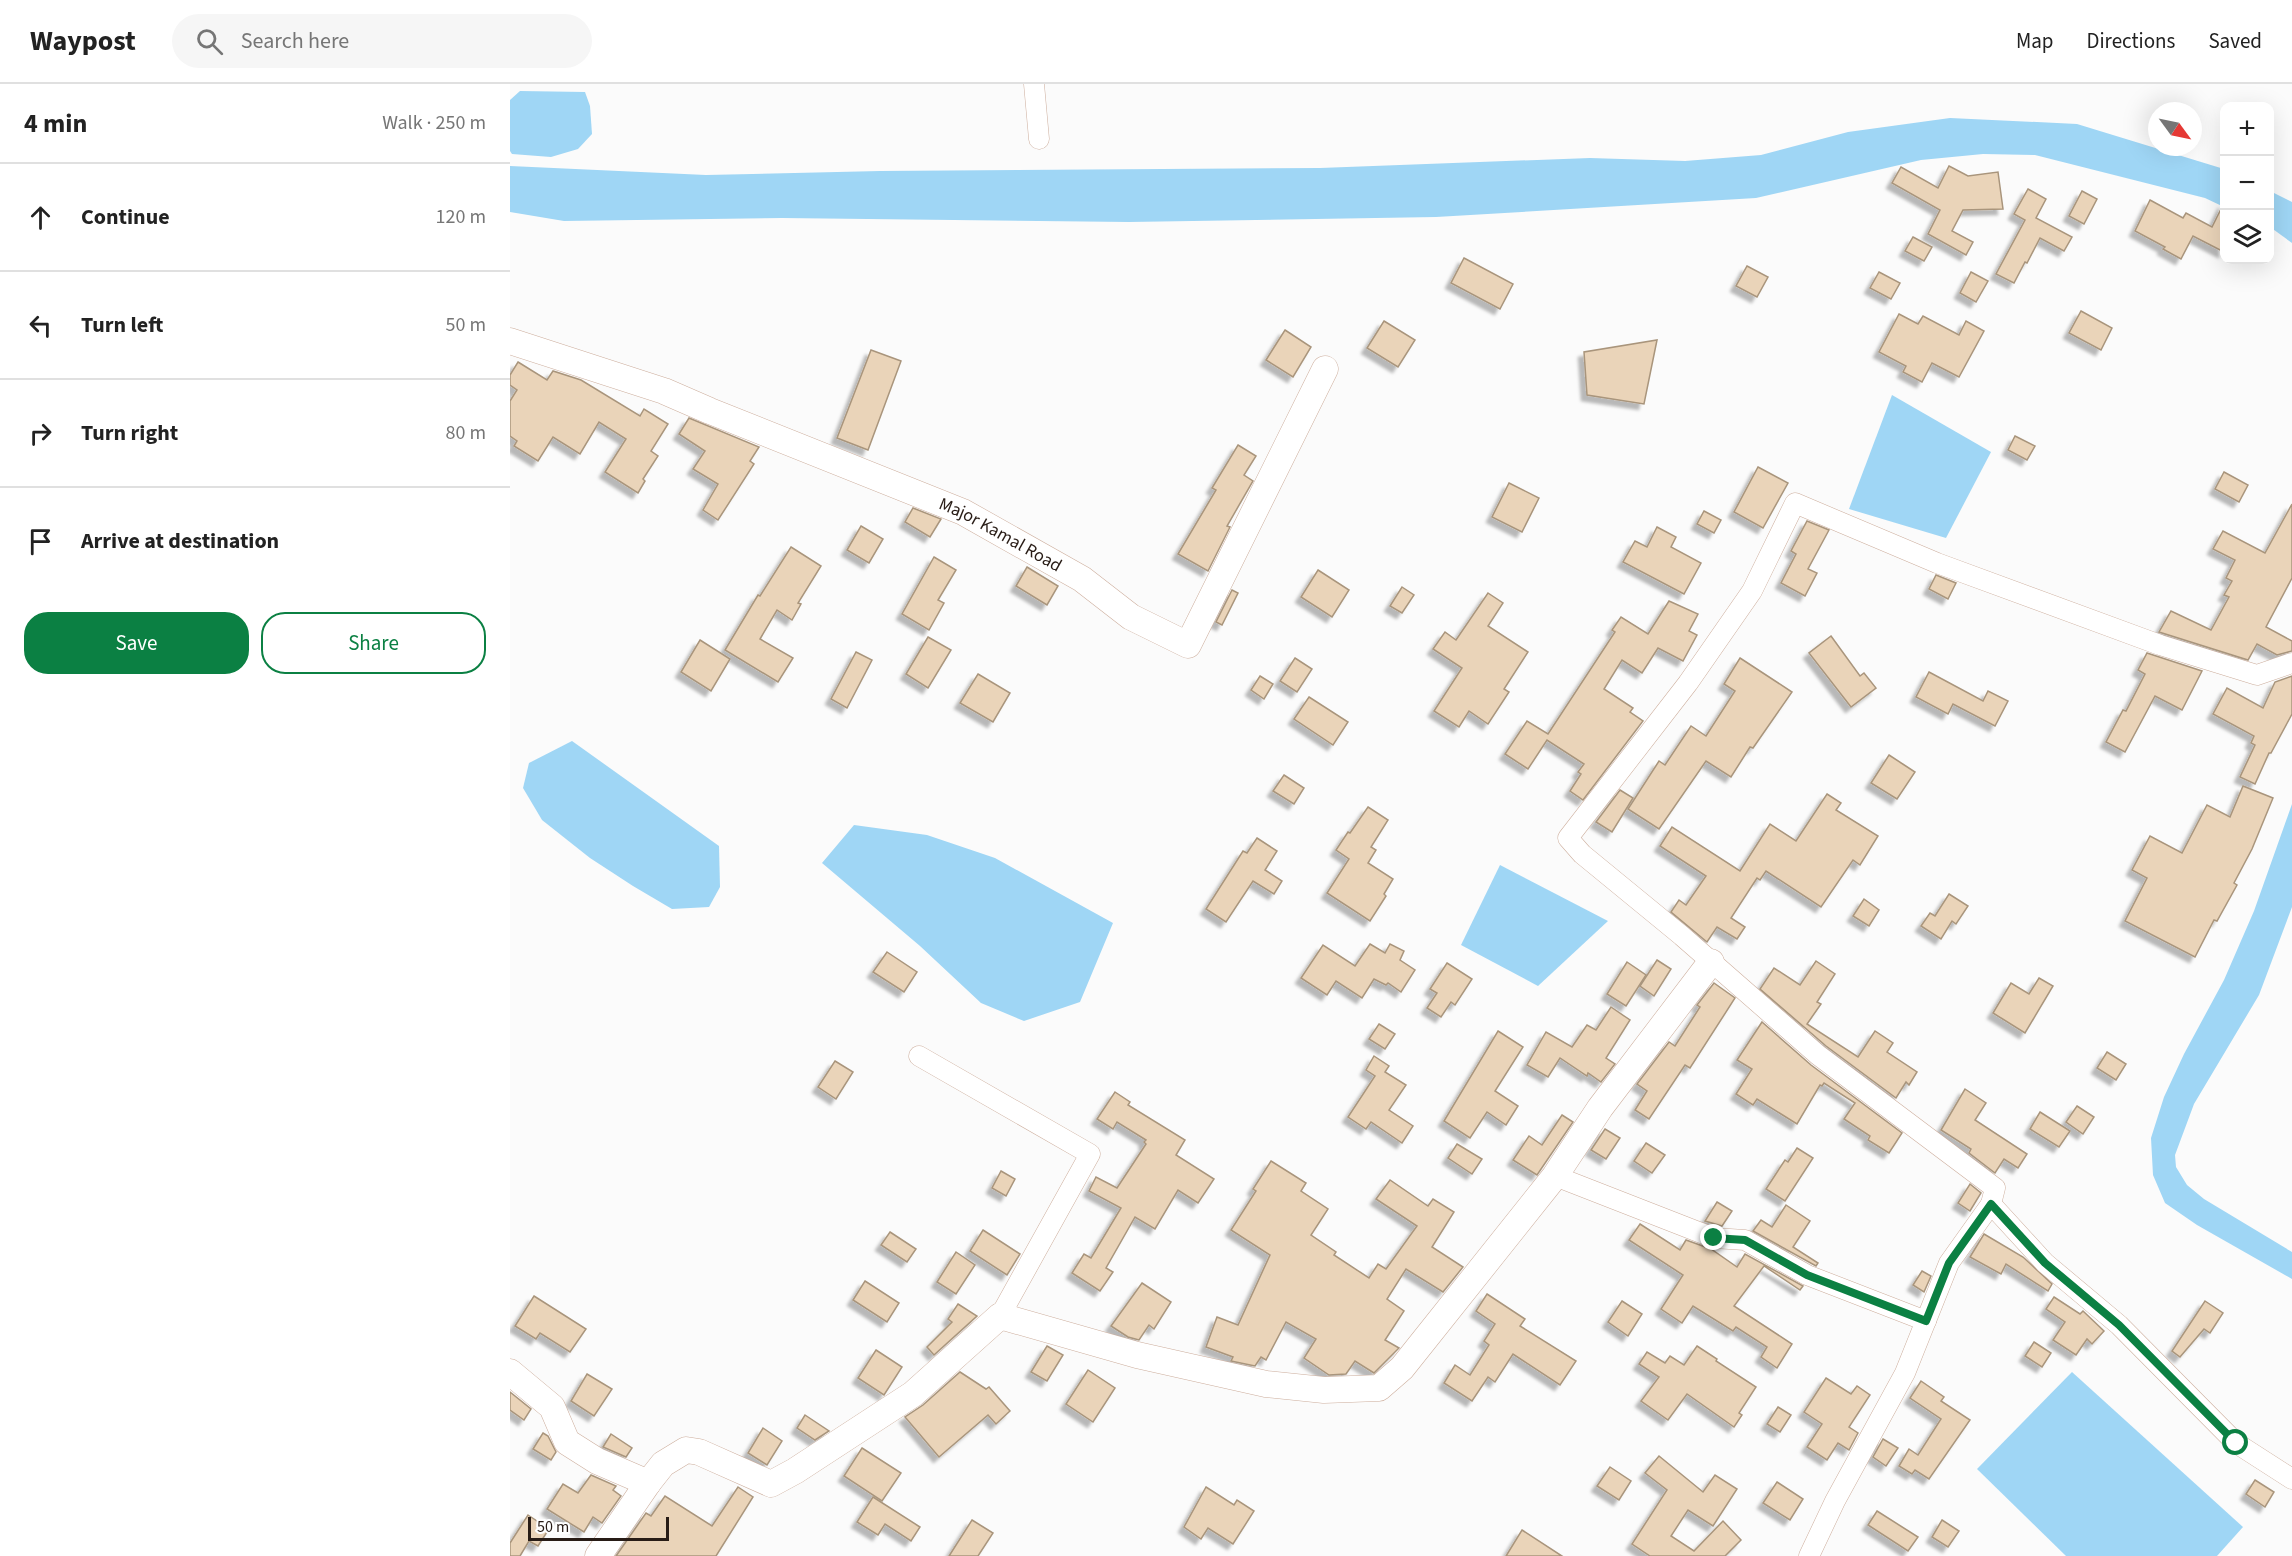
<!DOCTYPE html>
<meta charset="utf-8">
<style>
body{margin:0;font-family:"Source Sans 3",sans-serif;background:#f6f6f6;color:#222}
.controls{position:absolute;right:18px;top:18px;display:grid;overflow:hidden;border-radius:12px;box-shadow:0 6px 24px #0002}
.controls button{width:54px;height:54px;display:grid;place-items:center;padding:0;border:0;border-bottom:2px solid #e0e0e0;background:#fff;color:#222;font:30px sans-serif}
.compass{position:absolute;left:1638px;top:18px;width:54px;height:54px;border-radius:50%;background:#fff;box-shadow:0 6px 24px #0002;rotate:123deg}
.scale{position:absolute;left:18px;bottom:15px;width:141px;box-sizing:border-box;padding-left:6px;border:3px solid #281c16;border-top:0;font-size:16px;line-height:21px;white-space:nowrap;color:#281c16;-webkit-text-stroke:4px #fff;paint-order:stroke}
.stop{position:absolute;width:18px;height:18px;margin:-14px;border:4px solid #0b8043;border-radius:50%;background:#fff}
.stop.end{background:#0b8043;border-color:#fff;box-shadow:0 2px 6px #0008}
.list{margin:0;padding:0;list-style:none}
h2{display:flex;justify-content:space-between;align-items:center;height:78px;margin:0;padding:0 24px;font-size:26px}
h2 small{font-size:20px;font-weight:400;color:#767676}
.list li{display:grid;grid-template-columns:39px 1fr auto;gap:18px;align-items:center;box-sizing:border-box;height:108px;padding:0 24px;border-top:2px solid #e0e0e0}
.list b{display:block;font-size:22px;white-space:nowrap}
.list em{font-size:20px;font-style:normal;color:#767676}
.actions{display:flex;gap:12px;padding:18px 24px}
.actions a{flex:1;padding:14px 0;border:2px solid #0b8043;border-radius:24px;text-align:center;font-size:21px;color:#0b8043}
.actions .main{background:#0b8043;color:#fff}
.icon{flex:none;width:33px;height:33px;fill:none;stroke:currentColor;stroke-width:2;stroke-linecap:round;stroke-linejoin:round}
.map{position:relative;flex:none;width:1782px;height:1472px;overflow:hidden}
header{display:flex;align-items:center;gap:36px;box-sizing:border-box;height:84px;padding:0 30px;background:#fff;border-bottom:2px solid #e0e0e0}
header strong{font-size:28px}
nav{display:flex;gap:33px;margin-inline-start:auto;font-size:21px}
.search{width:420px;height:54px;background:#f6f6f6;display:flex;align-items:center;gap:15px;box-sizing:border-box;padding:0 21px;border-radius:33px;color:#767676;font-size:22px}
main{display:flex}
aside{flex:1;background:#fff}
.map>svg:first-child{display:block}
.water{fill:#9fd6f5}
.building{fill:#ead4b9;stroke:#a9957c;stroke-width:1.5;filter:url(#shadow)}
.lines{fill:none;stroke-linecap:round;stroke-linejoin:round}
.minor-casing{stroke:#cdae9d;stroke-width:21}
.tertiary-casing{stroke:#cdae9d;stroke-width:27}
.minor{stroke:#fff;stroke-width:20}
.tertiary{stroke:#fff;stroke-width:26}
.route{stroke:#0b8043;stroke-width:8}
.labels{text-anchor:middle;stroke-width:4.5;stroke-linejoin:round;paint-order:stroke}
.street-label{font-size:18px;fill:#281c16;stroke:#fff}
</style>
<header>
<strong>Waypost</strong>
<div class="search"><svg class="icon" aria-label="search" viewBox="0 0 24 24"><circle cx="10" cy="10" r="6"/><path d="M15 15l6 6"/></svg>Search here</div>
<nav><a>Map</a><a>Directions</a><a>Saved</a></nav>
</header>
<main>
<aside>
<h2>4 min<small>Walk · 250 m</small></h2>
<ul class="list">
<li><svg class="icon" aria-label="ahead" viewBox="0 0 24 24"><path d="M12 20V5M6 11l6-6 6 6"/></svg><div><b>Continue</b></div><em>120 m</em></li>
<li><svg class="icon" aria-label="left" viewBox="0 0 24 24"><path d="M17 20v-9H6M10 6l-5 5 5 5"/></svg><div><b>Turn left</b></div><em>50 m</em></li>
<li><svg class="icon" aria-label="right" viewBox="0 0 24 24"><path d="M7 20v-9h11M14 6l5 5-5 5"/></svg><div><b>Turn right</b></div><em>80 m</em></li>
<li><svg class="icon" aria-label="arrive" viewBox="0 0 24 24"><path d="M6 21V4h12l-3 4 3 4H6"/></svg><div><b>Arrive at destination</b></div></li>
</ul>
<div class="actions"><a class="main">Save</a><a>Share</a></div>
</aside>
<div class="map">
<svg width="1782" height="1472" viewBox="0 0 1782 1472">
<defs>
<filter id="shadow"><feDropShadow dx="-5.5" dy="5.5" stdDeviation="1.5" flood-color="#0004"/></filter>
</defs>
<rect width="100%" height="100%" fill="#fbfbfb"/>
<g class="water">
<polygon points="10,7 75,8 80,22 82,50 68,65 41,73 2,70 0,67 0,16"/>
<polygon points="1440,34 1567,40 1714,85 1714,123 1695,114 1525,71 1473,70 1411,76 1246,114 926,133 619,138 272,134 54,137 0,128 0,82 196,91 370,87 810,84 1080,74 1175,77 1251,71 1338,48"/>
<polygon points="1760,107 1782,118 1782,159 1760,143"/>
<polygon points="1382,311 1481,368 1436,454 1339,425"/>
<polygon points="62,657 209,762 210,803 199,823 162,825 123,802 80,774 32,736 13,704 19,679"/>
<polygon points="1782,720 1782,823 1749,911 1684,1020 1665,1071 1666,1083 1677,1101 1694,1115 1782,1168 1782,1195 1687,1141 1655,1119 1643,1091 1641,1054 1654,1013 1674,970 1714,896 1744,827"/>
<polygon points="344,741 417,751 485,774 603,839 570,918 514,937 471,919 410,862 312,779"/>
<polygon points="990,781 1098,837 1028,902 951,861"/>
<polygon points="1562,1288 1733,1443 1707,1472 1556,1472 1467,1385"/>
</g>
<g class="building">
<polygon points="1439,82 1458,92 1488,88 1493,125 1453,126 1442,147 1463,158 1456,171 1418,150 1430,126 1382,99 1391,83 1428,104"/>
<polygon points="1518,105 1536,115 1526,134 1562,153 1554,167 1530,154 1517,179 1515,178 1504,199 1486,190 1515,136 1504,130"/>
<polygon points="1572,107 1587,115 1574,140 1559,132"/>
<polygon points="1640,116 1673,134 1676,129 1702,143 1714,119 1714,168 1683,152 1671,175 1653,165 1655,163 1625,147"/>
<polygon points="1403,153 1422,163 1414,177 1395,167"/>
<polygon points="954,174 1003,200 990,225 941,199"/>
<polygon points="1237,182 1258,193 1247,213 1226,202"/>
<polygon points="1369,188 1390,199 1381,215 1360,204"/>
<polygon points="1461,188 1478,197 1466,218 1450,209"/>
<polygon points="1571,227 1602,244 1591,266 1559,249"/>
<polygon points="1389,230 1408,240 1413,232 1449,251 1456,237 1474,247 1449,293 1422,279 1412,298 1393,288 1396,282 1369,268"/>
<polygon points="874,237 905,256 888,283 857,264"/>
<polygon points="775,246 801,263 783,293 756,276"/>
<polygon points="1147,256 1134,320 1077,311 1074,268"/>
<polygon points="361,266 391,277 358,366 327,354"/>
<polygon points="8,278 37,296 43,287 71,296 130,332 134,325 158,340 141,367 148,372 133,395 135,397 128,409 95,388 116,355 89,338 70,370 43,353 28,377 4,362 7,357 0,352 0,317 7,306 0,301 0,291"/>
<polygon points="179,334 249,363 240,377 244,380 208,436 193,426 208,400 183,385 195,367 169,350"/>
<polygon points="1505,352 1525,362 1517,376 1498,366"/>
<polygon points="728,361 746,372 734,391 743,397 717,442 720,443 698,487 668,470 706,406 702,404"/>
<polygon points="1248,383 1278,399 1253,444 1224,428"/>
<polygon points="1714,388 1738,401 1729,418 1705,405"/>
<polygon points="999,399 1029,414 1012,448 982,433"/>
<polygon points="1782,420 1782,494 1756,543 1782,557 1782,567 1767,571 1747,560 1738,576 1649,548 1661,527 1701,546 1719,513 1714,511 1722,497 1716,494 1725,476 1703,465 1713,447 1755,469"/>
<polygon points="403,424 431,435 420,453 395,438"/>
<polygon points="1194,427 1211,436 1204,449 1187,440"/>
<polygon points="1297,437 1319,446 1298,485 1307,489 1295,512 1271,499 1286,470 1281,467"/>
<polygon points="351,442 373,455 359,479 337,466"/>
<polygon points="1147,443 1166,453 1161,463 1191,479 1174,510 1113,478 1125,457 1137,463"/>
<polygon points="281,463 311,482 288,519 291,520 282,536 267,526 250,555 283,574 268,598 215,566 248,511 250,512"/>
<polygon points="424,473 446,486 428,516 434,519 419,546 392,530"/>
<polygon points="517,483 548,502 537,521 506,502"/>
<polygon points="808,486 839,506 822,533 791,513"/>
<polygon points="1426,491 1446,499 1438,515 1419,505"/>
<polygon points="892,503 904,511 892,529 880,522"/>
<polygon points="722,506 728,509 712,541 706,538"/>
<polygon points="978,509 993,519 978,542 1018,568 994,605 999,608 978,640 959,627 949,643 924,627 952,584 923,565 935,548 946,556"/>
<polygon points="1159,517 1188,530 1179,547 1187,551 1173,577 1148,564 1132,589 1112,576 1094,605 1123,624 1120,628 1133,637 1073,716 1060,707 1071,690 1068,688 1074,680 1037,656 1018,685 995,670 1017,637 1038,650 1105,548 1102,546 1111,533 1138,550"/>
<polygon points="1321,552 1350,592 1354,589 1366,604 1341,623 1299,569"/>
<polygon points="418,553 441,566 418,604 396,590"/>
<polygon points="190,556 220,575 201,607 171,588"/>
<polygon points="346,568 362,576 337,624 321,615"/>
<polygon points="1637,569 1692,587 1672,626 1645,612 1615,668 1596,658 1613,626 1616,627 1635,590 1628,586"/>
<polygon points="785,574 802,585 787,608 770,597"/>
<polygon points="1230,574 1282,608 1243,664 1240,663 1221,693 1196,677 1149,745 1118,725 1149,677 1155,681 1181,642 1196,652 1225,607 1214,600"/>
<polygon points="1419,588 1473,617 1478,607 1498,617 1485,642 1443,620 1438,630 1406,613"/>
<polygon points="468,590 500,609 483,638 450,619"/>
<polygon points="750,592 763,600 754,615 741,606"/>
<polygon points="1782,592 1782,630 1761,669 1759,669 1745,700 1730,693 1745,661 1741,659 1744,652 1703,630 1717,604 1753,624 1765,598"/>
<polygon points="799,613 838,638 823,661 784,635"/>
<polygon points="1379,671 1405,688 1387,715 1361,699"/>
<polygon points="774,691 794,704 784,720 763,707"/>
<polygon points="1733,702 1763,714 1742,765 1724,799 1727,801 1707,837 1704,836 1685,873 1615,837 1637,794 1622,786 1640,752 1672,769 1697,721 1720,733"/>
<polygon points="1110,706 1123,714 1102,748 1086,738"/>
<polygon points="1317,710 1331,719 1326,726 1368,752 1350,781 1343,776 1311,823 1256,787 1250,796 1247,794 1221,834 1235,843 1227,855 1207,843 1197,858 1161,828 1169,816 1176,821 1196,792 1150,762 1162,743 1230,787 1260,740 1286,757"/>
<polygon points="858,723 878,736 861,763 866,766 858,779 883,795 874,810 876,812 860,837 817,809 839,775 826,766 838,748 840,749"/>
<polygon points="747,754 767,767 755,786 772,797 764,810 743,797 716,838 696,825 733,767 737,769"/>
<polygon points="1439,810 1458,822 1446,840 1442,837 1431,855 1411,842 1420,829 1425,832"/>
<polygon points="1354,815 1369,826 1359,842 1343,832"/>
<polygon points="860,860 875,869 880,860 894,867 890,876 905,886 891,908 878,899 876,901 864,895 852,914 826,897 817,911 791,894 813,861 845,882"/>
<polygon points="377,868 407,888 394,908 363,888"/>
<polygon points="1147,876 1161,885 1144,912 1130,902"/>
<polygon points="1306,877 1325,890 1307,918 1311,920 1297,940 1348,973 1365,947 1383,959 1377,968 1407,988 1399,1001 1396,998 1386,1014 1316,962 1250,905 1264,884 1290,901"/>
<polygon points="1117,878 1136,891 1116,922 1097,910"/>
<polygon points="937,879 962,895 945,921 941,918 931,933 917,924 927,909 920,905"/>
<polygon points="1529,894 1543,902 1515,949 1483,929 1501,899 1519,910"/>
<polygon points="1204,899 1225,914 1180,984 1175,981 1139,1035 1125,1026 1137,1007 1127,1000 1159,958 1165,962 1190,923 1187,921"/>
<polygon points="1101,923 1120,936 1096,974 1105,980 1091,998 1078,989 1077,992 1050,974 1038,993 1017,981 1036,948 1062,963 1077,941 1086,946"/>
<polygon points="1252,938 1301,981 1392,1049 1379,1069 1358,1056 1360,1052 1334,1035 1345,1019 1314,999 1312,1002 1310,1001 1287,1040 1247,1015 1243,1021 1226,1010 1242,985 1227,976"/>
<polygon points="869,940 885,950 875,965 859,955"/>
<polygon points="988,947 1013,963 985,1007 1008,1022 996,1041 977,1028 960,1054 934,1037"/>
<polygon points="1597,968 1616,980 1606,996 1587,984"/>
<polygon points="864,972 879,982 875,988 896,1001 879,1026 903,1042 892,1059 861,1038 856,1045 838,1033 865,992 856,986"/>
<polygon points="325,977 343,988 326,1015 308,1003"/>
<polygon points="1455,1005 1476,1019 1465,1036 1517,1070 1508,1084 1494,1075 1485,1089 1459,1069 1461,1065 1431,1046"/>
<polygon points="605,1008 620,1018 618,1021 675,1056 666,1071 704,1095 688,1119 668,1106 645,1145 625,1133 596,1184 603,1188 590,1207 562,1189 574,1170 581,1174 611,1124 579,1107 586,1093 607,1104 636,1060 634,1058 636,1056 607,1038 603,1045 587,1035"/>
<polygon points="1567,1022 1584,1033 1573,1050 1556,1038"/>
<polygon points="1530,1028 1560,1047 1549,1063 1520,1045"/>
<polygon points="1052,1031 1063,1038 1027,1091 1003,1076 1019,1052 1032,1061"/>
<polygon points="1095,1045 1110,1054 1096,1075 1081,1066"/>
<polygon points="1136,1059 1155,1071 1142,1089 1124,1077"/>
<polygon points="947,1060 972,1075 962,1090 938,1074"/>
<polygon points="1287,1064 1303,1074 1275,1117 1256,1105 1275,1076 1278,1078"/>
<polygon points="761,1077 796,1099 791,1107 818,1125 801,1151 826,1168 824,1171 859,1194 868,1180 876,1185 907,1142 866,1115 880,1096 918,1122 923,1115 944,1128 922,1163 953,1183 933,1208 896,1185 877,1215 894,1227 875,1256 889,1264 864,1289 845,1277 836,1290 819,1291 794,1274 806,1255 776,1238 756,1276 751,1273 745,1282 721,1277 723,1273 696,1263 707,1233 728,1241 760,1171 721,1146 746,1107 743,1105"/>
<polygon points="491,1087 505,1095 496,1112 482,1104"/>
<polygon points="1460,1100 1471,1109 1460,1127 1448,1119"/>
<polygon points="1207,1118 1222,1127 1212,1142 1195,1137"/>
<polygon points="1276,1121 1300,1137 1283,1163 1308,1179 1306,1182 1243,1147 1251,1136 1262,1143"/>
<polygon points="1130,1140 1170,1166 1176,1156 1201,1165 1227,1183 1235,1170 1293,1202 1290,1206 1254,1182 1224,1222 1282,1260 1267,1284 1251,1273 1257,1263 1226,1243 1223,1247 1183,1222 1172,1239 1151,1225 1173,1191 1119,1156"/>
<polygon points="473,1146 510,1170 497,1191 460,1167"/>
<polygon points="380,1148 406,1165 397,1178 371,1161"/>
<polygon points="1474,1150 1513,1173 1542,1200 1538,1207 1496,1180 1491,1190 1460,1173"/>
<polygon points="446,1168 465,1181 446,1210 427,1198"/>
<polygon points="1412,1187 1421,1192 1414,1208 1403,1201"/>
<polygon points="355,1197 389,1219 377,1238 343,1216"/>
<polygon points="632,1199 661,1218 644,1245 639,1241 629,1256 618,1253 601,1242"/>
<polygon points="977,1210 1015,1235 1010,1242 1066,1277 1050,1301 1003,1270 985,1298 978,1293 962,1317 934,1299 945,1281 960,1291 979,1261 974,1257 985,1240 966,1227"/>
<polygon points="24,1212 76,1245 60,1268 30,1249 26,1255 5,1242"/>
<polygon points="1544,1213 1570,1230 1573,1227 1594,1247 1582,1260 1577,1255 1566,1271 1543,1256 1555,1238 1536,1225"/>
<polygon points="1112,1217 1132,1230 1118,1252 1098,1238"/>
<polygon points="1695,1217 1713,1229 1700,1249 1694,1245 1670,1273 1662,1267"/>
<polygon points="448,1220 467,1232 424,1271 417,1263 442,1238 438,1235"/>
<polygon points="1524,1258 1541,1269 1532,1283 1515,1272"/>
<polygon points="537,1262 553,1271 537,1297 521,1288"/>
<polygon points="1187,1262 1207,1275 1206,1277 1246,1303 1229,1329 1232,1331 1224,1343 1177,1310 1158,1336 1131,1317 1149,1293 1129,1280 1137,1268 1155,1279 1160,1272 1174,1281"/>
<polygon points="366,1266 392,1283 374,1311 348,1294"/>
<polygon points="578,1286 605,1304 583,1338 556,1320"/>
<polygon points="450,1288 476,1305 479,1303 500,1327 486,1340 478,1331 429,1373 395,1333 413,1321"/>
<polygon points="77,1290 102,1305 84,1332 61,1317"/>
<polygon points="1316,1294 1341,1310 1347,1302 1360,1311 1339,1343 1348,1349 1339,1366 1328,1359 1317,1376 1297,1363 1312,1340 1294,1328"/>
<polygon points="1411,1297 1434,1313 1431,1317 1460,1336 1419,1395 1405,1386 1402,1390 1389,1382 1399,1365 1408,1371 1431,1335 1400,1314"/>
<polygon points="0,1308 21,1325 14,1336 0,1326"/>
<polygon points="1268,1323 1281,1331 1270,1348 1257,1340"/>
<polygon points="295,1331 319,1347 305,1356 287,1344"/>
<polygon points="253,1344 272,1357 257,1381 238,1369"/>
<polygon points="33,1349 38,1352 46,1368 41,1376 23,1365"/>
<polygon points="101,1350 122,1364 116,1373 93,1363"/>
<polygon points="1373,1355 1388,1364 1376,1382 1363,1373"/>
<polygon points="352,1364 391,1389 372,1417 334,1392"/>
<polygon points="1149,1372 1193,1408 1205,1391 1227,1405 1203,1442 1178,1426 1161,1452 1184,1467 1213,1437 1231,1456 1215,1472 1140,1472 1122,1460 1157,1406 1135,1389"/>
<polygon points="1100,1383 1121,1397 1109,1416 1087,1402"/>
<polygon points="81,1391 106,1402 103,1406 111,1412 92,1439 83,1433 74,1448 37,1425 53,1400 68,1409"/>
<polygon points="1745,1396 1764,1408 1755,1423 1736,1410"/>
<polygon points="1267,1398 1293,1415 1280,1436 1253,1419"/>
<polygon points="228,1403 243,1413 206,1472 106,1472 136,1429 141,1432 155,1412 202,1442"/>
<polygon points="696,1403 724,1421 727,1416 744,1427 723,1460 698,1444 691,1455 674,1443"/>
<polygon points="363,1413 410,1443 401,1457 375,1440 368,1451 347,1438"/>
<polygon points="1367,1427 1408,1453 1398,1467 1358,1441"/>
<polygon points="18,1431 39,1445 28,1462 19,1457 10,1472 0,1472 0,1459"/>
<polygon points="462,1436 483,1449 468,1472 439,1472"/>
<polygon points="1432,1436 1449,1447 1438,1463 1422,1453"/>
<polygon points="1012,1446 1052,1472 996,1472"/>
</g>
<g class="lines">
<g class="minor-casing">
<g id="minor">
<polyline points="524,0 529,55"/>
<polyline points="409,972 580,1070 490,1232"/>
<polyline points="1045,1092 1204,1154 1235,1156 1297,1191 1416,1237"/>
<polyline points="1481,1120 1535,1179 1609,1241 1726,1359 1782,1395"/>
<polyline points="1299,1472 1325,1417 1395,1289 1439,1179 1481,1120 1485,1104 1308,971 1172,852 1072,770 1058,754 1178,599 1242,507 1285,419 1427,479 1650,561 1747,591 1782,579"/>
</g>
</g>
<g class="tertiary-casing">
<g id="tertiary">
<path id="s1" d="M0 257 154 307 200 327 453 428 572 495 621 533 678 561 815 285"/>
<polyline points="0,1288 42,1323 57,1358 87,1377 138,1399"/>
<polyline points="88,1472 138,1399 153,1380 176,1366 189,1368 261,1400 285,1387 403,1310 490,1232 627,1271 756,1300 814,1306 869,1304 892,1284 1045,1092 1090,1024 1201,878"/>
</g>
</g>
<use href="#minor" class="minor"/>
<use href="#tertiary" class="tertiary"/>
</g>
<g class="lines">
<polyline class="route" points="1204,1154 1235,1156 1297,1191 1416,1237 1439,1179 1481,1120 1535,1179 1609,1241 1726,1359"/>
</g>
<g class="labels">
<g class="street-label">
<text dy="6" stroke="none"><textPath href="#s1" startOffset="528">Major Kamal Road</textPath></text>
</g>
</g>
</svg>
<div class="controls">
<button>+</button>
<button>−</button>
<button><svg class="icon" aria-label="layers" viewBox="0 0 24 24"><path d="M12 4l9 5-9 5-9-5zM3 14l9 5 9-5"/></svg></button>
</div>
<svg class="compass" viewBox="-18 -18 36 36"><path d="M0-13l5 13h-10z" fill="#e53935"/><path d="M0 13l5-13h-10z" fill="#767676"/></svg>
<div class="scale">50 m</div>
<div class="stop" style="left:1726px;top:1359px"></div>
<div class="stop end" style="left:1204px;top:1154px"></div>
</div>
</main>
